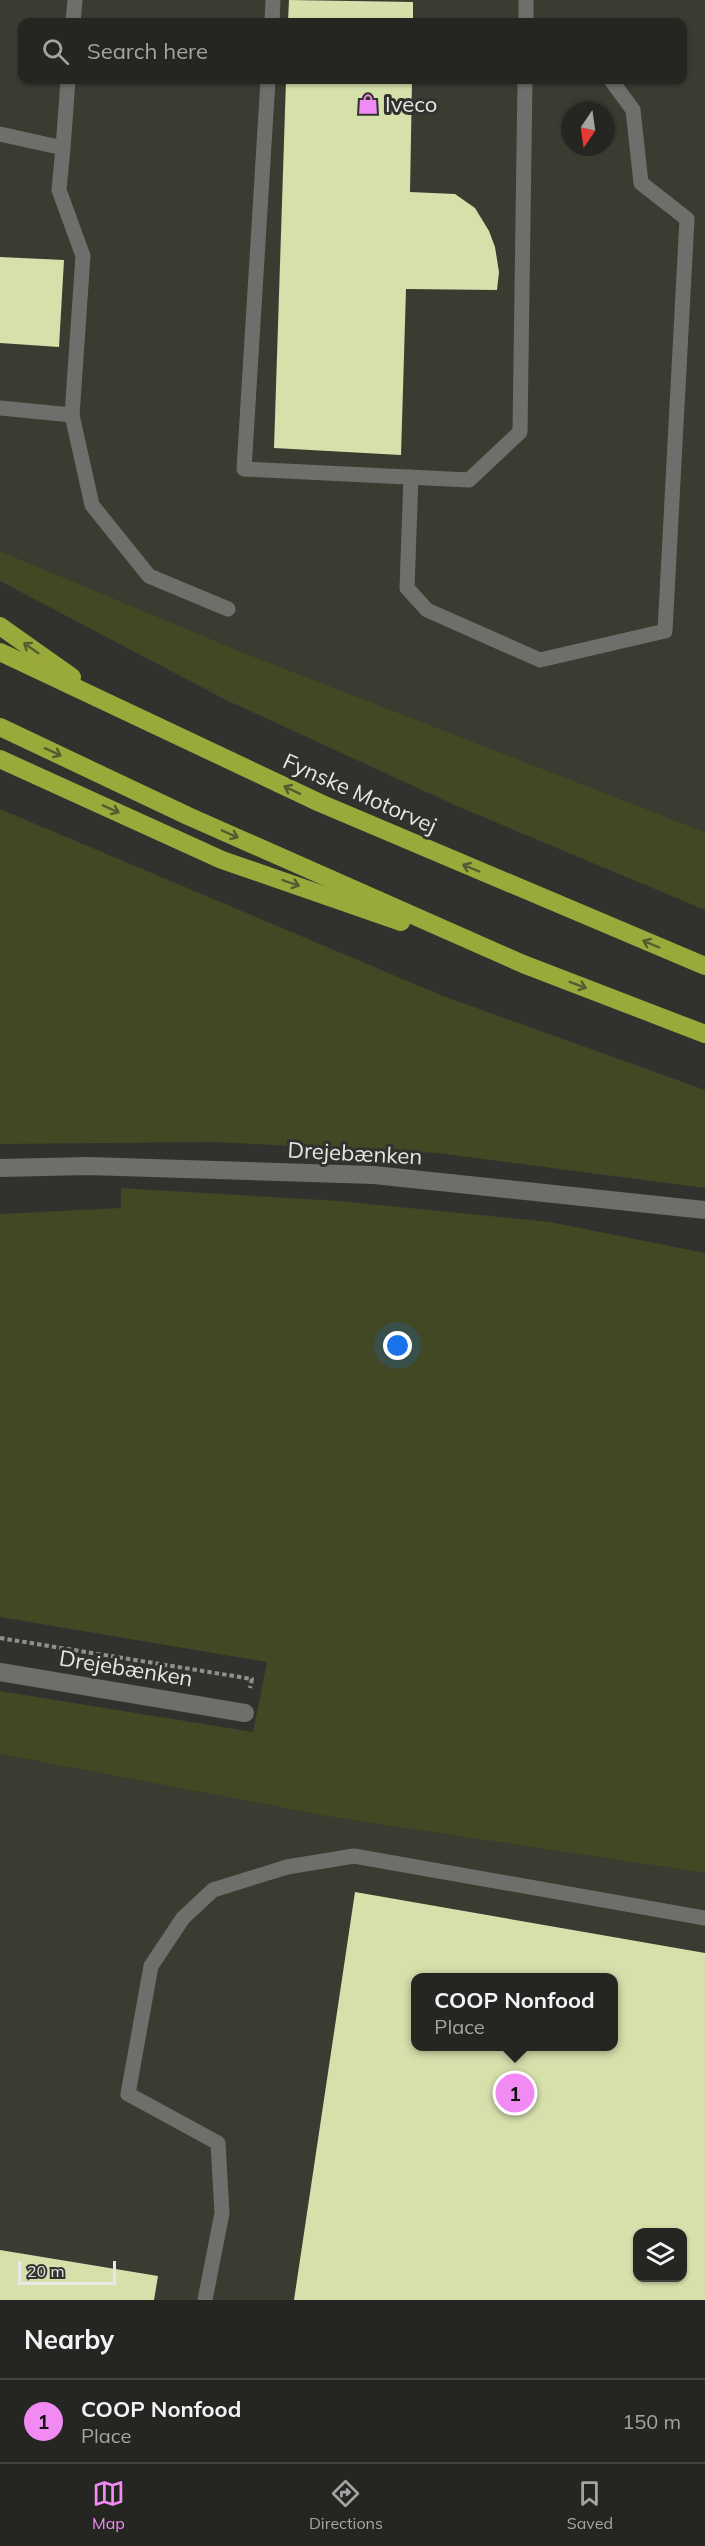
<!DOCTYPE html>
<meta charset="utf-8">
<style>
body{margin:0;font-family:Mulish,sans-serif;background:#31322f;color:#f1f3f6}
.controls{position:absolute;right:18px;bottom:18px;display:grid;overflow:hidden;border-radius:12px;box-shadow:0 2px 4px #0004}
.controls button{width:54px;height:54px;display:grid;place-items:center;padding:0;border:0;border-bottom:2px solid #424340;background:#252622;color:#f1f3f6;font:30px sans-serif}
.compass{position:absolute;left:561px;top:102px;width:54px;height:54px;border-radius:50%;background:#252622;box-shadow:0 2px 4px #0004;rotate:193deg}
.scale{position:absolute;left:18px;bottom:15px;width:98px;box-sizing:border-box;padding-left:6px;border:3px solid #e7e7e4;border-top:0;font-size:16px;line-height:21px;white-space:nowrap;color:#e7e7e4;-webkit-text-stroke:4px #31322e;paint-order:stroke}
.you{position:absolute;left:398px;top:1346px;width:21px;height:21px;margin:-15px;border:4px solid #fff;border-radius:50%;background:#1a73e8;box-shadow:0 0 0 9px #1a73e833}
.badge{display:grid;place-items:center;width:39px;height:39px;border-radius:50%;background:#f28af3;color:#111;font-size:20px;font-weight:700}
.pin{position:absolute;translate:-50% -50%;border:3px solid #fff;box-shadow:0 2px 6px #0006}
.popup{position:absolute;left:411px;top:1973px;width:207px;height:78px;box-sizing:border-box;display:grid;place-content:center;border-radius:12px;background:#252622;filter:drop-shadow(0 2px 4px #0005);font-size:20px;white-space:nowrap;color:#a3a5a5}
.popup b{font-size:22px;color:#f1f3f6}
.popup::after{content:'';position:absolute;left:50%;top:100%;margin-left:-12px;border:12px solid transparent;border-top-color:#252622}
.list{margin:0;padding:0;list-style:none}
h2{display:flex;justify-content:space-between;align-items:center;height:78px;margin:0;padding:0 24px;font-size:26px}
h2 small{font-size:20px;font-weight:400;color:#a3a5a5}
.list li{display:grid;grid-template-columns:39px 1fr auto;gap:18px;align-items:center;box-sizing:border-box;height:84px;padding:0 24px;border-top:2px solid #424340}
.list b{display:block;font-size:22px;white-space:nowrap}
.list p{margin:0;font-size:20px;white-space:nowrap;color:#a3a5a5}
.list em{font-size:20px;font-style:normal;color:#a3a5a5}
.icon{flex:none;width:33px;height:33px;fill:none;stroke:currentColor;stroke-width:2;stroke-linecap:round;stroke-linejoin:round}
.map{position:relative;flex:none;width:705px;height:2300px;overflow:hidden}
.search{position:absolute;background:#252622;box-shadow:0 2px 4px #0004;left:18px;right:18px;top:18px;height:66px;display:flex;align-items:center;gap:15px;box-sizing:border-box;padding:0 21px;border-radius:12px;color:#a3a5a5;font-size:22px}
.sheet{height:162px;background:#252622}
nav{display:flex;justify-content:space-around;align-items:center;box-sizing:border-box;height:84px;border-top:2px solid #424340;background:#252622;font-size:16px;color:#a3a5a5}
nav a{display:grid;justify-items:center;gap:3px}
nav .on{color:#f28af3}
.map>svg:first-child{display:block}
.built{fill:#3a3c32;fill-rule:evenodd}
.green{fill:#424724}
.building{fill:#d6e0ab;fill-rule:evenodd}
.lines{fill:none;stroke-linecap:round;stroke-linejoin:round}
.path{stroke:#8f908c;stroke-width:4;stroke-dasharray:4.5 3;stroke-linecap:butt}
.lane{stroke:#6e6f6a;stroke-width:15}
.street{stroke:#6e6f6a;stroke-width:18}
.secondary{stroke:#6e6f6a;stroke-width:18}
.highway{stroke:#9aaa3a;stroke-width:18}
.oneway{stroke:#565c32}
.labels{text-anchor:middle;stroke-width:6;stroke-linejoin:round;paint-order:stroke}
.poi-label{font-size:22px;fill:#e7e7e4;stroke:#31322e;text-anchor:start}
.street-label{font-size:22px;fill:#e7e7e4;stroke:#31322e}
</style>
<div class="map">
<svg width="705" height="2300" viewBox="0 0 705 2300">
<rect width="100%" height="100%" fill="#31322e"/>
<g class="built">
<path d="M0 0H705V832L242 652 0 551ZM22 22H682V80H22ZM570 111H606V147H570Z"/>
<path d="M0 1754 332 1817 705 1873V2300H0ZM416 1978H614V2046H416ZM638 2232H682V2278H638Z"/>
</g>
<g class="green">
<polygon points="0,551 242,652 705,832 705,910 459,807 226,700 0,581"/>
<polygon points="0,809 443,996 705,1090 705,1188 437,1153 213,1142 0,1144"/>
<polygon points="121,1188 339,1201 550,1222 705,1253 705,1873 332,1817 0,1754 0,1691 253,1732 267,1662 0,1617 0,1214 121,1208"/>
</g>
<g class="building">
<polygon points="289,0 413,2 413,22 288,22"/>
<polygon points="286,80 412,80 410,192 455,194 475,208 489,231 495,247 499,272 497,290 406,289 401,455 274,448"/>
<polygon points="0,257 64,260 59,347 0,343"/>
<path d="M355 1892 705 1953V2300H294ZM416 1978H614V2046H416ZM638 2232H682V2278H638Z"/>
<polygon points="0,2250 158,2276 154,2300 0,2300"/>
</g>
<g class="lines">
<polyline class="path" points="0,1638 252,1679 250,1688"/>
<g class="lane">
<polyline points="73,22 75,0"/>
<polyline points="272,22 273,0"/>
<polyline points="526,22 526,0"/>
<polyline points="268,80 244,469 469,480 520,432 525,80"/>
<polyline points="0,134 63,148 68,80"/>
<polyline points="63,148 59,190 83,256 72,415 92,505 149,576 228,609"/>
<polyline points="0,408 72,415"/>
<polyline points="411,477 407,588 427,610 540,660 665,631 687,219 641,183 633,110 611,80"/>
<polyline points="205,2300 222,2213 218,2143 128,2094 151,1966 183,1918 213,1890 287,1867 354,1856 705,1918"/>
</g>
<polyline class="street" points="0,1672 245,1713"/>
<polyline class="secondary" points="0,1168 88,1166 374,1175 705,1210"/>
<g class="highway">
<polyline points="0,626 72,677"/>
<polyline points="0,652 320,803 705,966"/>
<polyline points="0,727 188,816 523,964 705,1034"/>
<polyline points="0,759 222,860 401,922"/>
</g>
</g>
<defs><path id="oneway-shaft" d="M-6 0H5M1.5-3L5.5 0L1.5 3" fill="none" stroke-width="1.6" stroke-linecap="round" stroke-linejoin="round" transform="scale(1.5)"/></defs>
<g class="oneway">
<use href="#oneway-shaft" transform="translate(31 648) rotate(-145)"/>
<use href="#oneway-shaft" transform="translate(53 752) rotate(25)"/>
<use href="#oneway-shaft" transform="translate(292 790) rotate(-155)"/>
<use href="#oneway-shaft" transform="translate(111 809) rotate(24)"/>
<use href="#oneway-shaft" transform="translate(230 834) rotate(24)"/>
<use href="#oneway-shaft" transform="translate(471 868) rotate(-157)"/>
<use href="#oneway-shaft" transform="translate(291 883) rotate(19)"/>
<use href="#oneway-shaft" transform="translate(651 944) rotate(-157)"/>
<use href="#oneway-shaft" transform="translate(578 985) rotate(21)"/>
</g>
<defs>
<g id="shop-bare" transform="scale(1.62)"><path d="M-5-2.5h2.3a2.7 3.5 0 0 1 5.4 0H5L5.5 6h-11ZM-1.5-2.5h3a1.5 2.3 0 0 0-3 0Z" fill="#f28af3" stroke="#31322e" stroke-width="2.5" paint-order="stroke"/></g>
</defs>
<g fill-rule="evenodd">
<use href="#shop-bare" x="368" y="104"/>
</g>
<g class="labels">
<g class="poi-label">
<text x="385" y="112">Iveco</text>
</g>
<g class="street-label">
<text transform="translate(360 793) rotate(24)" y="8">Fynske Motorvej</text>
<text transform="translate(355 1153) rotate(3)" y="8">Drejebænken</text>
<text transform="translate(126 1668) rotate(9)" y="8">Drejebænken</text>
</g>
</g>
</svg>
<div class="controls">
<button><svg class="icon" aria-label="layers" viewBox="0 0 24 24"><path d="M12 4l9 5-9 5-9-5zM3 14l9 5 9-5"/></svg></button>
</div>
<svg class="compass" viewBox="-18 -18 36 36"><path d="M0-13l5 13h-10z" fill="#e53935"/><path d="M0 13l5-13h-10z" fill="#a3a5a5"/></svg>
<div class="scale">20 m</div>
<div class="you"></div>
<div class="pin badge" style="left:515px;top:2093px">1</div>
<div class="popup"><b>COOP Nonfood</b>Place</div>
<div class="search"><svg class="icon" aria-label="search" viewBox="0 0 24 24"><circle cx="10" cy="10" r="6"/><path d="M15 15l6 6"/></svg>Search here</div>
</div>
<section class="sheet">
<h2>Nearby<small></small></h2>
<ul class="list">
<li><span class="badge">1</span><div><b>COOP Nonfood</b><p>Place</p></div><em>150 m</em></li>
</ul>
</section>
<nav>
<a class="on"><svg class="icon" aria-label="map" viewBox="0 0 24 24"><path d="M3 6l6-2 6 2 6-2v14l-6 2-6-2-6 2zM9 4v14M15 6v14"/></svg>Map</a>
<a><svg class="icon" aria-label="directions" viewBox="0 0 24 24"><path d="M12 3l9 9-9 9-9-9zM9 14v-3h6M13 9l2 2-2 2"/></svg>Directions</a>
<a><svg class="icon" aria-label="saved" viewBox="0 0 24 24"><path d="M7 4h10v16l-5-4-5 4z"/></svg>Saved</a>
</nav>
